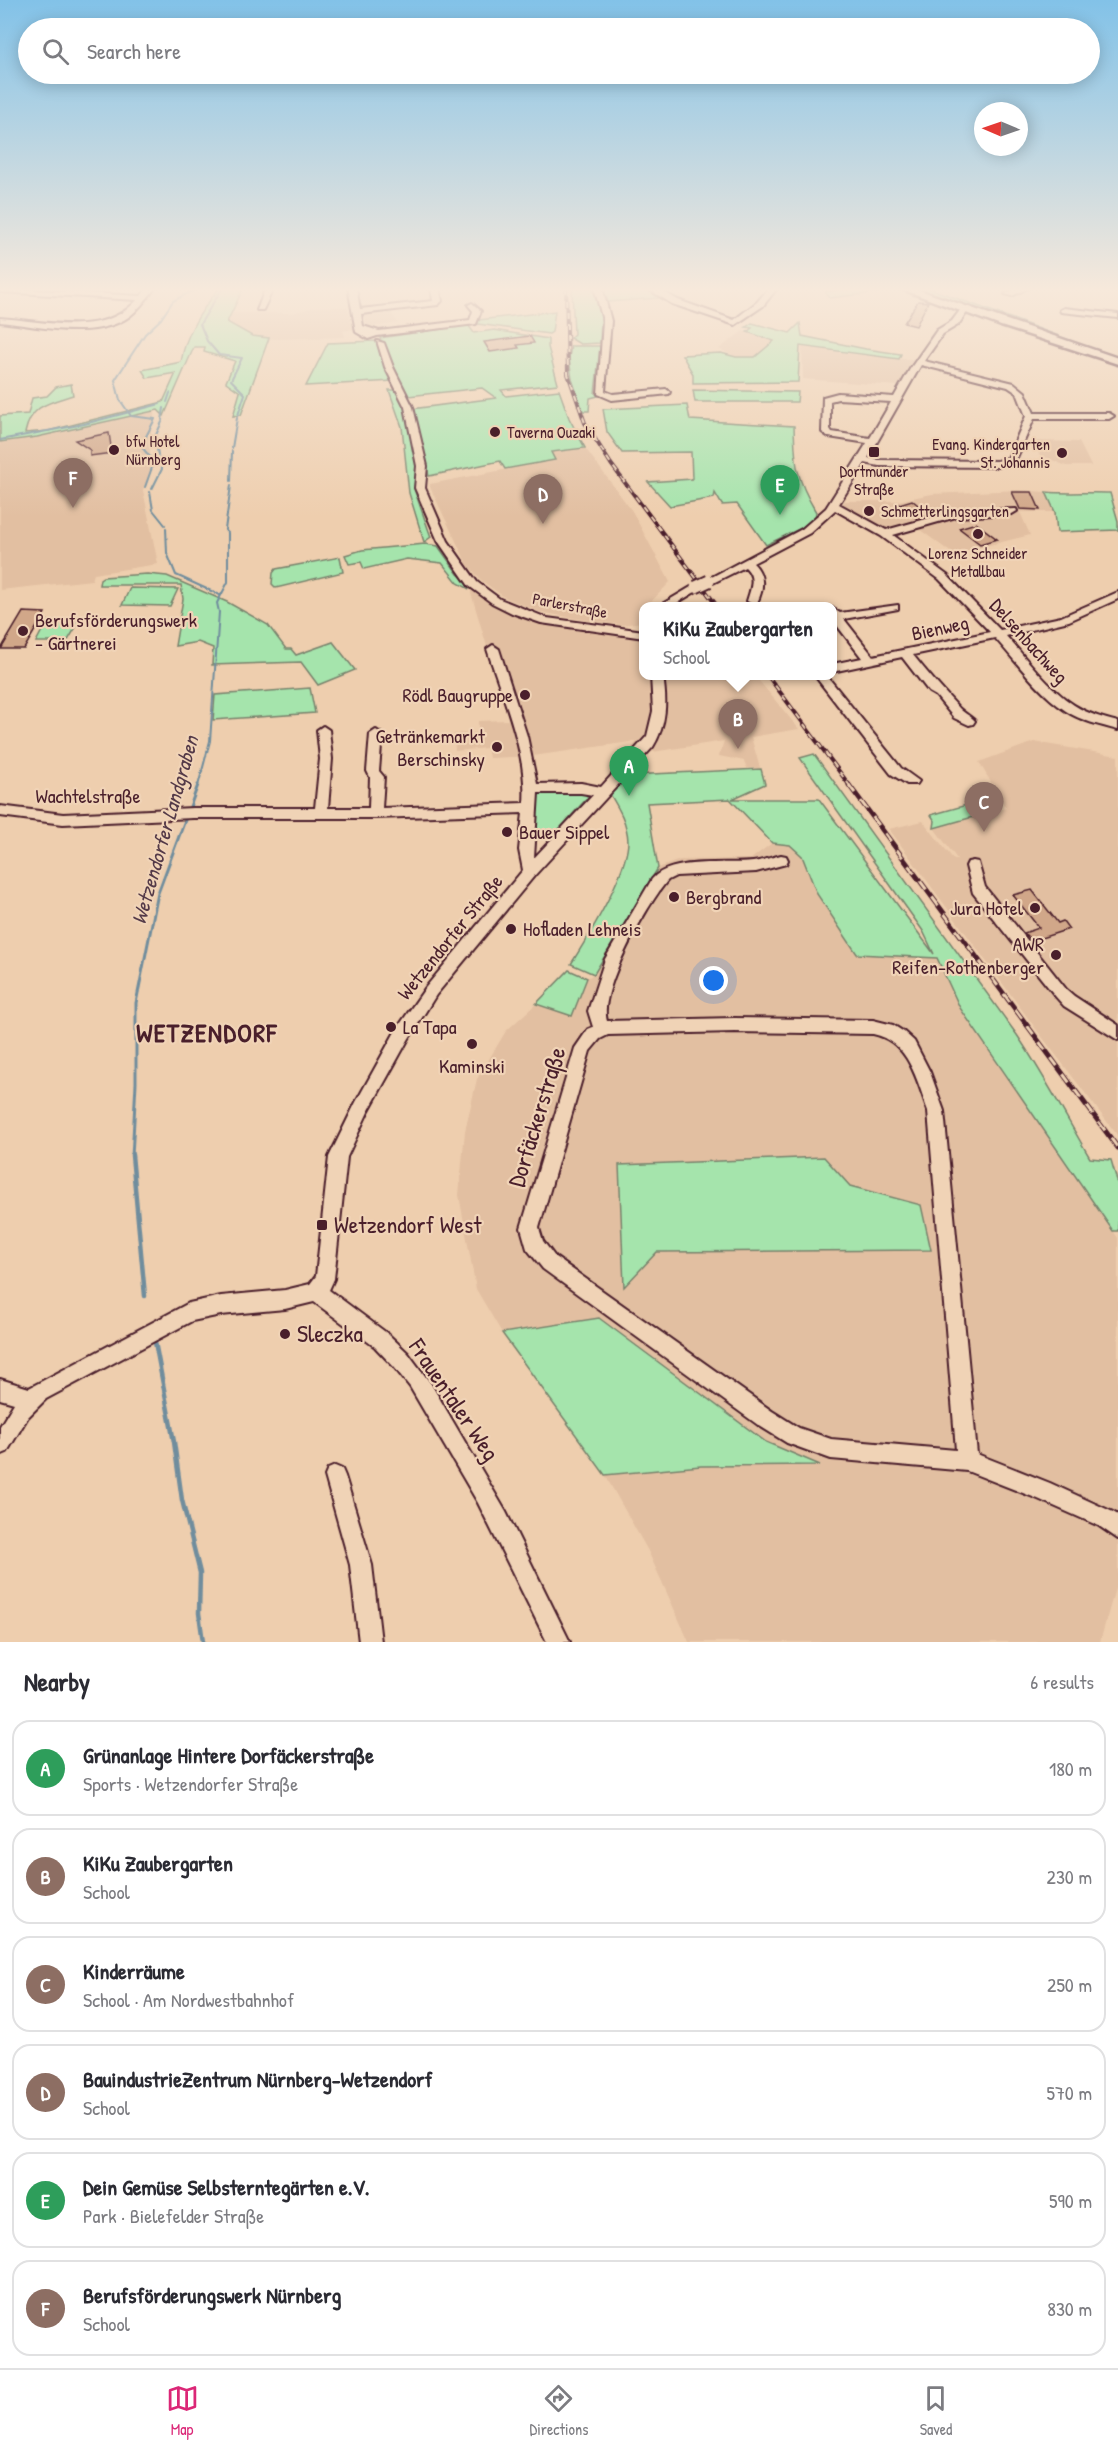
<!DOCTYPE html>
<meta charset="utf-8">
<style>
body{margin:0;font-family:"Patrick Hand",sans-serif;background:#f7f7f7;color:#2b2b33}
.compass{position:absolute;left:974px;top:102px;width:54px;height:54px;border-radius:50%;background:#fff;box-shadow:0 3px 15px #0003;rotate:272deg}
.you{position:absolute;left:714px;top:981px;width:21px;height:21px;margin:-15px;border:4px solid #fff;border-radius:50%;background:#1a73e8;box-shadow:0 0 0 9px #1a73e833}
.badge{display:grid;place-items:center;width:39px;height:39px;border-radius:50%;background:#db2777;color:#fff;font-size:20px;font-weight:700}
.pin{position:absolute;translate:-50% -50px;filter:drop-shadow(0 2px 3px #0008)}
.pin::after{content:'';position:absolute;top:32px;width:21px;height:18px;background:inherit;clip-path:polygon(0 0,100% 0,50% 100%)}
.popup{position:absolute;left:639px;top:602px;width:198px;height:78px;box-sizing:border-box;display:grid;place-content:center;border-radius:12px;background:#fff;filter:drop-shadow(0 2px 4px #0005);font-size:20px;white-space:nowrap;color:#7c7c81}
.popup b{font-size:22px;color:#2b2b33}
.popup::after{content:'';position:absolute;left:50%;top:100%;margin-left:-12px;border:12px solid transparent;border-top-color:#fff}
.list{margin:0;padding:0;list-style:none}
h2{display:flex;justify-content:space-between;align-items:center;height:78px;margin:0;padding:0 24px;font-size:26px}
h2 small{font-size:20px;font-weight:400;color:#7c7c81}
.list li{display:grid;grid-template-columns:39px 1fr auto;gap:18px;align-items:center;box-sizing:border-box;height:96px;margin:0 12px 12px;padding:0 12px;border:2px solid #e1e1e2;border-radius:18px}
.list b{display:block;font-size:22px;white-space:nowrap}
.list p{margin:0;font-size:20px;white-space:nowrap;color:#7c7c81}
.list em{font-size:20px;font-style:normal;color:#7c7c81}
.icon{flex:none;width:33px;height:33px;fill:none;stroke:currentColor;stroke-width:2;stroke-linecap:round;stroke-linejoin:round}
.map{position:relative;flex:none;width:1118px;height:1642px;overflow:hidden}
.search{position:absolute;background:#fff;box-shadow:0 3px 15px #0003;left:18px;right:18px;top:18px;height:66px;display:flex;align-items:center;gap:15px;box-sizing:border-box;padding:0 21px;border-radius:33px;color:#7c7c81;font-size:22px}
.sheet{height:726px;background:#fff}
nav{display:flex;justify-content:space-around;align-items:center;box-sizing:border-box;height:84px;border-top:2px solid #e1e1e2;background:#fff;font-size:16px;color:#7c7c81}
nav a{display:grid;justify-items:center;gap:3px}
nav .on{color:#db2777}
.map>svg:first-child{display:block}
.built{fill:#e2bfa1;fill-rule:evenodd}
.green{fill:#a5e4ac;stroke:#78826c;stroke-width:1.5}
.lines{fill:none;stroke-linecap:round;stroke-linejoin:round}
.stream-far2{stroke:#708d9d;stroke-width:2}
.stream-far1{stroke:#708d9d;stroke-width:3}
.stream{stroke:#708d9d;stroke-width:4.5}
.building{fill:#d1a789;stroke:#4a1f2b;stroke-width:1.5}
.minor-casing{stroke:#4a1f2b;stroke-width:4}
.major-casing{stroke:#4a1f2b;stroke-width:5}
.minor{fill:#f0d3b6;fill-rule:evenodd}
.major{fill:#f0d3b6;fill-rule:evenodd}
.rail-far1-casing{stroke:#4a1f2b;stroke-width:4}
.rail-casing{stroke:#4a1f2b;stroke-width:5}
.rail-far1{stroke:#f0d3b6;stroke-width:2;stroke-dasharray:6;stroke-linecap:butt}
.rail{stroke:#f0d3b6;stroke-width:3;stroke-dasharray:10;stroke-linecap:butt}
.minor-bridge-casing{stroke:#4a1f2b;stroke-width:15;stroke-linecap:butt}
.minor-bridge{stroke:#f0d3b6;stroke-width:11}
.poi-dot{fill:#4a1f2b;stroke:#f0d3b6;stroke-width:2}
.labels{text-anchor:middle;stroke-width:4.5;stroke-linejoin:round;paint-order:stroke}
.far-poi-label{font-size:16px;fill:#4a1f2b;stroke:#f0d3b6;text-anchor:start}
.far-street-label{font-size:16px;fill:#4a1f2b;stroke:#f0d3b6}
.poi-label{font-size:20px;fill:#4a1f2b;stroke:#f0d3b6;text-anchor:start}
.street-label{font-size:20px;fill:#4a1f2b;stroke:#f0d3b6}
.water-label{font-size:21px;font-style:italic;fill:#543a48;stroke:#f0d3b6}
.near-street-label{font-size:24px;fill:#4a1f2b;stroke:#f0d3b6}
.near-poi-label{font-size:24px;fill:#4a1f2b;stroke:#f0d3b6;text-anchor:start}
.district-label{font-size:26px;font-weight:bold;letter-spacing:1.5px;fill:#4a1f2b;stroke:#f0d3b6}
</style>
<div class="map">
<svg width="1118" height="1642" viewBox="0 0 1118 1642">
<rect width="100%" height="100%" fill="#eeceae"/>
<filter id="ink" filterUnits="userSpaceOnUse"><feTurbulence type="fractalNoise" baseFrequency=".0167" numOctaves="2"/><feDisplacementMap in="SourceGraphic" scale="12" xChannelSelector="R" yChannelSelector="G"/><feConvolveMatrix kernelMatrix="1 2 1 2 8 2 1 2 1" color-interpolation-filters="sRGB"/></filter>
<g filter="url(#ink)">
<g class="built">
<polygon points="315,307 347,307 354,329 343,331 345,337 275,339 252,336 227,322 230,313 292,313"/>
<polygon points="389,310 398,323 371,327 366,324 363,313"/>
<polygon points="743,331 775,340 755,357 736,357 719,349"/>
<polygon points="802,347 852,354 913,360 898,386 803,379"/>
<polygon points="155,411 150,437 150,474 143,490 158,564 94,574 92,580 0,590 0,442 37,437"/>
<polygon points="1036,441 1079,442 1091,466 1066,466 1038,454 1041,452"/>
<polygon points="585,448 632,511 670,582 647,606 644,606 642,622 622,625 578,619 540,612 504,597 482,581 467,564 430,487 430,484 554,460 550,452"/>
<polygon points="1018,490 1046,492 1055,512 1020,512 1030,535 953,554 919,529 888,538 840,507 845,501 897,501 932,494"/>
<polygon points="471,585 519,615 601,634 643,639 644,676 755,676 799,729 751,737 760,768 747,768 744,761 719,756 724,741 626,756 637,741 533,756 489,758 487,748 455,751 454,734 478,733 478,721 509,720 471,593"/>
<polygon points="1034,742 1118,756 1118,1136 1036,1029 889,829 923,821 954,860 957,859 934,828 1006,808 979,762"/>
<path d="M772 843 790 845 802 856 817 894 857 954 937 958 960 1008 1118 1238V1578L1100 1642H689L648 1551 605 1475 701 1466 819 1465 766 1442 600 1318 502 1333 476 1289 459 1195 465 1131 477 1079 506 1031 536 1004 572 1016 587 978 594 974 658 868 680 860 751 859ZM824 1157 850 1186 921 1205 931 1250 657 1252 624 1287 619 1165Z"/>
</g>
<g class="green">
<path d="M220 287H244L227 322 252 336 269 338 241 415 233 416 240 392 226 382 235 361 204 352 205 347H194L164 416 158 410 37 437 0 442V416L28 414 32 398 47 396 56 387 71 384 73 395C48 403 31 405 25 433L48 431 163 402 176 373 147 378 142 370 181 362C186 332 201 311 220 287Z"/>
<polygon points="593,287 601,313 600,343 580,344 570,338 574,334 572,288"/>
<polygon points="642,287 660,298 608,302 602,288"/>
<polygon points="859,287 888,287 891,291 830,298 825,292"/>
<polygon points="903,287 926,287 1111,355 1109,356"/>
<polygon points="555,311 552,332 549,334 478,324 479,320"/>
<polygon points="752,323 790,333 800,323 802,336 866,349 901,354 899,359 800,346 798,382 693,383 693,374 682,355 721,353 736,357 755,357 774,341 747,332 752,328 746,327"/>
<polygon points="468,325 474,333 494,330 548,339 548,347 558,384 501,390 506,396 559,390 569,418 585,448 551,452 555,460 505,469 500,461 429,476 412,409 496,398 482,388 408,396 380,338"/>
<polygon points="376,341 393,381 306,386 328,343"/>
<polygon points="571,346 600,346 595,393 598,396 590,398 589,411 583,411 572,379 569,358"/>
<polygon points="389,390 398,390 403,401 417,462 414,489 431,537 424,542 409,493 402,427"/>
<polygon points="693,390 798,392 797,402 695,402"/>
<path d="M687 405 690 420 794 426C795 465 796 478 816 512L815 518 801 528 766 545 737 504 722 505 715 493 714 498 670 506 648 482 692 479 691 452 622 453 607 432 603 409Z"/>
<path d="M1046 492C1067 494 1088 492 1110 493L1118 521V530L1057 532 1055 512Z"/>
<polygon points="425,544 438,546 458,574 470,585 469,589 458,583 442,563 407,559 364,569 361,562 349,564 345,555 362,550"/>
<polygon points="340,557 343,572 276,588 272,584 273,573 276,569"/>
<polygon points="147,574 167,576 227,602 268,625 286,649 291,649 296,655 333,642 355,670 318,685 301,662 212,665 213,648 198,642 175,646 183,599 181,585 99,585 100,579 103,577"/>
<polygon points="130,588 178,589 170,606 122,605"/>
<polygon points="47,621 77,621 79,622 67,642 36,642"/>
<polygon points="310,688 315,713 213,720 215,695"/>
<path d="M814 754 1017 1035C1044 1075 1066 1117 1090 1158L1111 1160 1118 1184V1231H1113L960 1008 937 958 857 954 817 894 802 856 790 845 772 843 730 799 647 803 658 868 594 974 571 964C588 937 628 872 628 841 627 822 619 809 610 794L630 775 761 769 765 784 732 799H819L934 954 923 931 800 758Z"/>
<polygon points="583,792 588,797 553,836 548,834 545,837 543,833 532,833 535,797 539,794"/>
<polygon points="970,804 980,815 934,828 935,821 931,815"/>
<polygon points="569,970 587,978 572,1016 536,1004"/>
<polygon points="824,1157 850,1186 921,1205 931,1250 657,1252 624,1287 619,1165"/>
<polygon points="599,1318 766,1442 820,1465 701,1466 605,1475 502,1333"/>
</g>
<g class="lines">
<g class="stream-far2">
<polyline points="223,287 200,324 207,341 219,355 242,358 231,380 245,394 238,415"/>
<polyline points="167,402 170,393"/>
<polyline points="162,420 164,408"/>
<polyline points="0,440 84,424 160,404"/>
<polyline points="232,448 237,418"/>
<polyline points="158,455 155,437 162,422"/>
<polyline points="231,481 232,451"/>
<polyline points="145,487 154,462 141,446 155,419 131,416 120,400 115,380 145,334 161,319 173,301 200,287"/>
<polyline points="152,489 162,469 159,458"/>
<polyline points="150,492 153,510 165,525"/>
<polyline points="166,528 167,553 176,575 220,595"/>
<polyline points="198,786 210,741 219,612 217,603 228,582 228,533 225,530 231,485"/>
</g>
<polyline class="stream-far1" points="132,1157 136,1083 136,1003 158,893 198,785"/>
<g class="stream">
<polyline points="132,1155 145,1296"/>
<polyline points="155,1342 174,1442 182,1500 200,1573 199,1613 203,1642"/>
</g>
</g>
<g class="building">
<polygon points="918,301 928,302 916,326 904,323"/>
<polygon points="530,336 534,343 517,345 519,348 490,352 484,342"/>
<polygon points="109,433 112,453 90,456 90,450 75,440"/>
<polygon points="1012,492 1032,492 1040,510 1020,509"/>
<polygon points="912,500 930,515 917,519 899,504"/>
<polygon points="976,523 997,539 980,544 959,528"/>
<polygon points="23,612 45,613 24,649 1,649"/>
<polygon points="1032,890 1058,923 1063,921 1069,929 1032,941 1024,933 1039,928 1013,895"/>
</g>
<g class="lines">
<g class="minor-casing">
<g id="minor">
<path d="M148 287H156C148 297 140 308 130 316 95 341 40 326 0 322V318C45 321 103 338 137 300L0 292V288L141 296Z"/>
<polygon points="266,287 274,287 263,310 257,310"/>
<polygon points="348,287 356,287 360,309 433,301 431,287 439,287 442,301 438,305 361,314 363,326 379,331 470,320 473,311 468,305 472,303 481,311 476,324 377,336 368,339 356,332"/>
<polygon points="594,287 602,287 611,321 605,391 613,394 666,389 670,392 669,394 612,400 598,394 603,321"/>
<polygon points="645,287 655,287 678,300 734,320 757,302 770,287 778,287 763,306 735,325 672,304"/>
<polygon points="1019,287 1030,287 1012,296 1005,294"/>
<polygon points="1095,287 1118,287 1118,291"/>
<polygon points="1064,308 1118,314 1118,318 1061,312 1060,310"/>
<path d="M961 309 968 311 958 325 943 334 924 361 1014 383 1025 392 1034 413H1109L1114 416 1109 419H1034L1015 462 997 467 879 466 865 463 839 504 886 530 955 511 1016 509 1017 511 1012 514 956 517 893 535 947 575 1000 630 1061 617 1118 592V599L1069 621 1006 636C1027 659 1048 688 1074 705 1088 714 1103 718 1118 722V730C1100 725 1081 721 1066 711 1038 693 1017 662 995 638L913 655C928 674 944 692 960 709 965 714 971 716 975 721L973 724 969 725 954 718 936 696 929 692 902 657 832 672V664L862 658 832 619V608L840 613 898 605V609L844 619 873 656 990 632 939 579 881 536 835 510 810 533 753 563C765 574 764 589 757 603L753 604 747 601C751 588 756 577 745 567L713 583H705L704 581 802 529 826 508 867 443 829 437 822 432 823 397 838 393 894 397 910 369 937 330 952 321ZM921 365 1008 387 1017 393 1026 416 1008 458 997 461 879 460 868 458ZM838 399 891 402 870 438 832 432 830 429V401Z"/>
<polygon points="377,341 384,343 393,367 413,407 427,466 425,488 448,541 477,582 500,599 547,618 644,631 644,638 541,623 512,613 492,603 469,586 438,541 415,488 417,466 405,407 385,367"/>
<polygon points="696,584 700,585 700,589 672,606 659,606"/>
<path d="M493 645 499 649 527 736 537 784 581 783 601 787 647 736 653 711 651 676H663C667 701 667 724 653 747L535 875 436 995 408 1040 368 1112 347 1157 334 1279 329 1290 388 1334 408 1353 431 1384 506 1512 570 1642H547L478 1503 410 1387 394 1367 375 1347 314 1302 285 1309 221 1315 192 1321 46 1399 28 1417 7 1452 0 1455V1426L14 1403 0 1399V1379L29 1388 189 1303 221 1296 285 1290 310 1284 316 1276 329 1157 356 1102 396 1030 426 987 523 870 519 850 523 813 375 818H193L63 824 0 816V806L63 814 193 808H315L320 759 317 730 323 726 329 730 332 759 328 808H369L370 777 367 771 370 734 376 730 382 734 379 771 384 777 382 808 524 803C528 754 502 696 487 649ZM538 793H581L593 795 534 858Z"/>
<polygon points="815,676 827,676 901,768 919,781 917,784 907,784 891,774"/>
<path d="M781 855 786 856 788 860 786 864 756 872 676 876 668 880C647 904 598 992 607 1021L734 1018 873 1020 893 1025 904 1032 914 1041 930 1072 944 1111 977 1454 1050 1483 1113 1512 1118 1515V1539L1099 1526 1038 1499 967 1471 831 1459 787 1443 758 1425 543 1269 527 1249 521 1228 575 1048 588 1029 593 1027 588 1011 605 959 652 879C671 857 725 865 753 862 762 861 772 857 781 855ZM734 1032 873 1034C909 1041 917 1081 928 1111L956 1450 831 1439 799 1428 772 1411 555 1257 543 1241 539 1228 590 1051 600 1039 608 1035Z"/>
<polygon points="973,861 978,862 985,887 1066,989 1074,996 1118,1025 1118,1040 1064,1006 1056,997 973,893 966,866 968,862"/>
<polygon points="335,1466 342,1469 345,1476 372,1565 381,1642 359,1642 350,1565 325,1476 328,1469"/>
</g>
</g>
<g class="major-casing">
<polygon id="major" points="896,287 910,287 1118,358 1118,364 1001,326"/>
</g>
<use href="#minor" class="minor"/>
<use href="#major" class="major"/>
<g class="rail-far1-casing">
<g id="rail-far1">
<polyline points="566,287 568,374 585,423 611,464 717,606"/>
<polyline points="768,676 850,786"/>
</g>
</g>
<g class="rail-casing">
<polyline id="rail" points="849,785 1118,1148"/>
</g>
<use href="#rail-far1" class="rail-far1"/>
<use href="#rail" class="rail"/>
<g class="minor-bridge-casing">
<polyline id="minor-bridge" points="696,587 709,581"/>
</g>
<use href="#minor-bridge" class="minor-bridge"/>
</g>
</g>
<linearGradient id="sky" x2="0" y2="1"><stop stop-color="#82c2e8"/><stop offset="0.56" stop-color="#f7e9db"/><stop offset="1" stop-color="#f7e9db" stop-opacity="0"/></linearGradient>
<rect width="1118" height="517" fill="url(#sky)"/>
<g class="poi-dot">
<circle cx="495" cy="432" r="6"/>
<circle cx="114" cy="450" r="6"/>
<rect x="868" y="446" width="12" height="12" rx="3"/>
<circle cx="1062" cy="453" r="6"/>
<circle cx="869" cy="511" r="6"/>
<circle cx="978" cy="534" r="6"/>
<circle cx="23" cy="631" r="6"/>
<circle cx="525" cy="695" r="6"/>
<circle cx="497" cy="747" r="6"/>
<circle cx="507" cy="832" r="6"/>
<circle cx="674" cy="897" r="6"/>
<circle cx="1035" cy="908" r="6"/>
<circle cx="511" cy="929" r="6"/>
<circle cx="1056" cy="955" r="6"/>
<circle cx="391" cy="1027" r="6"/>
<circle cx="472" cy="1044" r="6"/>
<rect x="316" y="1219" width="12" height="12" rx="3"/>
<circle cx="285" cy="1334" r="6"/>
</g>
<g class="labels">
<g class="far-poi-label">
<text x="507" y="438">Taverna Ouzaki</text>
<text x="126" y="447">bfw Hotel<tspan x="126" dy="18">Nürnberg</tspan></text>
<text x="1050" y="450" text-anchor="end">Evang. Kindergarten<tspan x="1050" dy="18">St. Johannis</tspan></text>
<text x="874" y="477" text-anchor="middle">Dortmunder<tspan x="874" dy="18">Straße</tspan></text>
<text x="881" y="517">Schmetterlingsgarten</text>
<text x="978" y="559" text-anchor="middle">Lorenz Schneider<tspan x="978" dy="18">Metallbau</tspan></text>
</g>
<g class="far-street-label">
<text transform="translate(570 605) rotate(11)" y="6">Parlerstraße</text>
</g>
<g class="poi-label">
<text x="35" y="627">Berufsförderungswerk<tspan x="35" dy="23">- Gärtnerei</tspan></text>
<text x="513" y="702" text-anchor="end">Rödl Baugruppe</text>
<text x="485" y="743" text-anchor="end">Getränkemarkt<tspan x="485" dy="23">Berschinsky</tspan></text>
<text x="519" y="839">Bauer Sippel</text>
<text x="686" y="904">Bergbrand</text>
<text x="1023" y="915" text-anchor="end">Jura Hotel</text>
<text x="523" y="936">Hofladen Lehneis</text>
<text x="1044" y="951" text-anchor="end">AWR<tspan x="1044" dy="23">Reifen-Rothenberger</tspan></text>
<text x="403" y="1034">La Tapa</text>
<text x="472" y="1073" text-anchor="middle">Kaminski</text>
</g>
<g class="street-label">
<text transform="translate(940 628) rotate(-12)" y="7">Bienweg</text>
<text transform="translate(1029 641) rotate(48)" y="7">Delsenbachweg</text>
<text x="88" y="803">Wachtelstraße</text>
<text transform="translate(450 937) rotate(-51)" y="7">Wetzendorfer Straße</text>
</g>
<g class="water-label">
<text transform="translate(165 830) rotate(-74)" y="7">Wetzendorfer Landgraben</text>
</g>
<g class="near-street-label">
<text transform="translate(537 1117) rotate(-73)" y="8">Dorfäckerstraße</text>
<text transform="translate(454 1400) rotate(56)" y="8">Frauentaler Weg</text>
</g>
<g class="near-poi-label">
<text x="334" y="1233">Wetzendorf West</text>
<text x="297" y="1342">Sleczka</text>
</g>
<g class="district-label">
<text x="207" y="1042">WETZENDORF</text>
</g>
</g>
</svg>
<svg class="compass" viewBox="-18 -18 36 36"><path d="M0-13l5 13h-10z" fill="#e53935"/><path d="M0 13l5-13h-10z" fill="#7c7c81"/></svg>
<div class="you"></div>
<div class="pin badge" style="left:629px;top:796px;background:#2e9e5b">A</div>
<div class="pin badge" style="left:738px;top:749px;background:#8d6e63">B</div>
<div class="popup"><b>KiKu Zaubergarten</b>School</div>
<div class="pin badge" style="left:984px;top:832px;background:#8d6e63">C</div>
<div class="pin badge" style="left:543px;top:524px;background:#8d6e63">D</div>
<div class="pin badge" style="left:780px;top:515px;background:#2e9e5b">E</div>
<div class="pin badge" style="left:73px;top:508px;background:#8d6e63">F</div>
<div class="search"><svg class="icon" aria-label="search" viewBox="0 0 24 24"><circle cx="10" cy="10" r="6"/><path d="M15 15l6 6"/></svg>Search here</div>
</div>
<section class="sheet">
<h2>Nearby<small>6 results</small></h2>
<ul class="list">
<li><span class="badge" style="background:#2e9e5b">A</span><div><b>Grünanlage Hintere Dorfäckerstraße</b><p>Sports · Wetzendorfer Straße</p></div><em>180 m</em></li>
<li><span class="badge" style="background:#8d6e63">B</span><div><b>KiKu Zaubergarten</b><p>School</p></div><em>230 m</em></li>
<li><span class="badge" style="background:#8d6e63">C</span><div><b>Kinderräume</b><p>School · Am Nordwestbahnhof</p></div><em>250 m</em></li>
<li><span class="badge" style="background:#8d6e63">D</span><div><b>BauindustrieZentrum Nürnberg-Wetzendorf</b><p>School</p></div><em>570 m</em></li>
<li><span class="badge" style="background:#2e9e5b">E</span><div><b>Dein Gemüse Selbsterntegärten e.V.</b><p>Park · Bielefelder Straße</p></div><em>590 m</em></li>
<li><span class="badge" style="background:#8d6e63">F</span><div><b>Berufsförderungswerk Nürnberg</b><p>School</p></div><em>830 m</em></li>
</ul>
</section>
<nav>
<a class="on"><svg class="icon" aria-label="map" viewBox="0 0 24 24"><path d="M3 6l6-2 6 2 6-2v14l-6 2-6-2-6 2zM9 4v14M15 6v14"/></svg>Map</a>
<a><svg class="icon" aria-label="directions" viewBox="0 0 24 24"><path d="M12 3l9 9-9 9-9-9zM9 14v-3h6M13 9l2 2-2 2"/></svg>Directions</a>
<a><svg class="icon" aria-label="saved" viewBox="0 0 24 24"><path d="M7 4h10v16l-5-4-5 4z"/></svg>Saved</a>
</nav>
